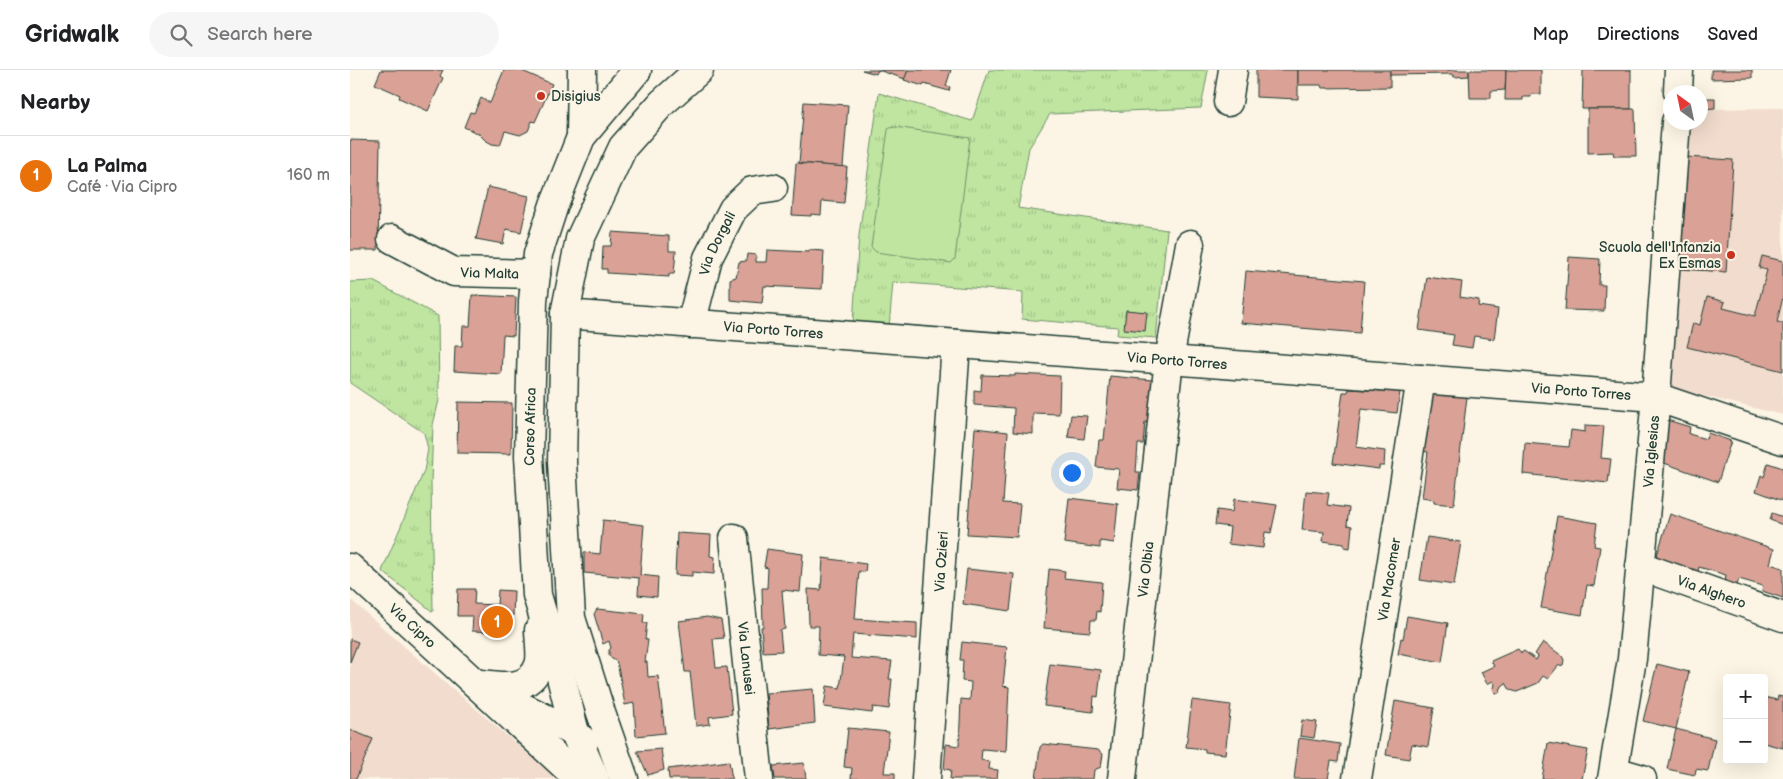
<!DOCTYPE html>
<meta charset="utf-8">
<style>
body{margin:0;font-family:"Balsamiq Sans",sans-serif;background:#f6f6f6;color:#202124}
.controls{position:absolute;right:15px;bottom:15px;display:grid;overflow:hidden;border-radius:5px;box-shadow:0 5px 20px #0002}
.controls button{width:45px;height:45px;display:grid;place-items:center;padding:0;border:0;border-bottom:1px solid #e0e0e0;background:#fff;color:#202124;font:25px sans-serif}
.compass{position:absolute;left:1313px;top:15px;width:45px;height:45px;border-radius:50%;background:#fff;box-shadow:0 5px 20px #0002;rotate:327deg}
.you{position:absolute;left:721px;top:402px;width:18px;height:18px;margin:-12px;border:4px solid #fff;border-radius:50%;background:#1a73e8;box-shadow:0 0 0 8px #1a73e833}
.badge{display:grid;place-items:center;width:32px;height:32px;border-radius:50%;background:#c8321e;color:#fff;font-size:16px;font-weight:700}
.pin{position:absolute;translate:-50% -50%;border:2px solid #fff;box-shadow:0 1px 5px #0006}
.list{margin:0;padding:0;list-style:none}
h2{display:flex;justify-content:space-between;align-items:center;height:65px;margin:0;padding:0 20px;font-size:21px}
h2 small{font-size:16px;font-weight:400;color:#757577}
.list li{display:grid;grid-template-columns:32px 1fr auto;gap:15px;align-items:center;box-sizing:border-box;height:80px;padding:0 20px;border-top:1px solid #e0e0e0}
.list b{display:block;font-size:19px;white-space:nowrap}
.list p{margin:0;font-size:16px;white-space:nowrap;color:#757577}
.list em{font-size:16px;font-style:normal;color:#757577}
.icon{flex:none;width:28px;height:28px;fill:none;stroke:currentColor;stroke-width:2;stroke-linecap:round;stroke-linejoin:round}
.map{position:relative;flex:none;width:1433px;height:709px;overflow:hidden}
header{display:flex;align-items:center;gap:30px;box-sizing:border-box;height:70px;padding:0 25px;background:#fff;border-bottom:1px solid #e0e0e0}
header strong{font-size:24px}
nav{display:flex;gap:28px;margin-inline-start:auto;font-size:18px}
.search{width:350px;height:45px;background:#f6f6f6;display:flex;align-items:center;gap:12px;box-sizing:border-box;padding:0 18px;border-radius:28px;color:#757577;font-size:19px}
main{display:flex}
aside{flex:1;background:#fff}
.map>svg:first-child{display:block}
.built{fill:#f2dccd}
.grass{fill:url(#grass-tufts);stroke:#6f916a}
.pitch{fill:#bfe5a0;stroke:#6f916a}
.building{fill:#daa196;stroke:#1f3d34}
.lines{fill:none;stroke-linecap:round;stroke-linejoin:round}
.minor-casing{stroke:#1f3d34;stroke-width:31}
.minor{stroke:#fcf5e5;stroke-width:28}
.poi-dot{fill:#c8321e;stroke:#fcf5e5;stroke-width:2}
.labels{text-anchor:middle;stroke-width:4;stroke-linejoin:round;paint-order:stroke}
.poi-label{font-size:14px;fill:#1f3d34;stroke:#fcf5e5;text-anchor:start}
.street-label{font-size:14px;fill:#1f3d34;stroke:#fcf5e5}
</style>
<header>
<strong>Gridwalk</strong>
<div class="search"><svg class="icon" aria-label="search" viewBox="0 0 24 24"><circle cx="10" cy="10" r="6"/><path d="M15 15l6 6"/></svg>Search here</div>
<nav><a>Map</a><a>Directions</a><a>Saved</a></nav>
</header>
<main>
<aside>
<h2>Nearby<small></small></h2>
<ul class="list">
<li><span class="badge" style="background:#e8710a">1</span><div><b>La Palma</b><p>Café · Via Cipro</p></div><em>160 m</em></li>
</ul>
</aside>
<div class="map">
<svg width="1433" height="709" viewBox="0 0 1433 709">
<defs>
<pattern id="grass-tufts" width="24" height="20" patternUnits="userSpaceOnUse" patternTransform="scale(1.25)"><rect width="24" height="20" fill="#bfe5a0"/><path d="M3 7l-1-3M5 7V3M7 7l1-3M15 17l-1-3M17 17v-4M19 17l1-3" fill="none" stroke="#a4c58a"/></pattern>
</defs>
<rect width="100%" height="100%" fill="#fcf5e5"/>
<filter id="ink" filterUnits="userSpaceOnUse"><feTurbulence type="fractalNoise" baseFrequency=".02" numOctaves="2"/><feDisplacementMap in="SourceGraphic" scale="10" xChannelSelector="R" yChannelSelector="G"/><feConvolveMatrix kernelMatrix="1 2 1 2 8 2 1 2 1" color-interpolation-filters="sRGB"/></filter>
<g filter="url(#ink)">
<g class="built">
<polygon points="1433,38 1433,345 1320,318 1339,53 1350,52 1351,39"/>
<polygon points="0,529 80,599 207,709 0,709"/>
</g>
<g class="grass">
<polygon points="639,0 858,0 851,38 700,44 679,78 668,138 817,160 806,268 767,265 768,257 672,249 673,222 543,212 539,257 503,253 509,165 529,23 622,51"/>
<polygon points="23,211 88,246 89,330 83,355 81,413 83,542 32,501 74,401 78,379 74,363 0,313 0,212"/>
</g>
<polygon class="pitch" points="545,57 620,68 605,189 601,193 526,182 521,177 538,60 539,58"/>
<g class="building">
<polygon points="31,0 93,0 90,6 93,8 78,41 49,28 50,25 25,14"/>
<polygon points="154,0 170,0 202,14 185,52 182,51 178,61 170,65 155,61 150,75 142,74 135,70 129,64 114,57 120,42 124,43 131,28 140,33"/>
<polygon points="512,0 558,0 555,9 528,0 526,4"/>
<polygon points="558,0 601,0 596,16 600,17 599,21 574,14 573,16 554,10"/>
<polygon points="906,0 948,0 948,29 906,27"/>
<polygon points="948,0 1040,0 1040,17 972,18 971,15 948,15"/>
<polygon points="1040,0 1119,0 1119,6 1104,7 1103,4 1040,5"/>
<polygon points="1119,0 1156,0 1155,20 1141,21 1141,28 1120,28"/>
<polygon points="1156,0 1191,0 1191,24 1181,24 1181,27 1173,27 1173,30 1155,30"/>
<polygon points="1233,0 1281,0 1281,39 1232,39"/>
<polygon points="1361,0 1402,0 1402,8 1361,9"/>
<polygon points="1352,28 1365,28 1365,38 1352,39"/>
<polygon points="454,32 498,35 493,97 449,93"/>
<polygon points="1238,39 1285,39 1286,86 1264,86 1263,82 1238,83"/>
<polygon points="0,70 30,71 28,180 0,180"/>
<polygon points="1336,87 1383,90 1376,202 1329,199"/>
<polygon points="446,93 497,97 494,133 472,131 471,145 461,144 461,146 442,145"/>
<polygon points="138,117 179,126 171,162 156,159 153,174 126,169"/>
<polygon points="262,162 319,166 319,181 326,181 324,204 319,204 319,207 257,203 257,199 252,199 253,176 261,176"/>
<polygon points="417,180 459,182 459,180 474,181 472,219 414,216 412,233 380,230 380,209 386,207 389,192 396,191 397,184 406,185 406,192 416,192"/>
<polygon points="1412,186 1433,191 1433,227 1427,252 1433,253 1433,301 1337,277 1343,253 1350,255 1357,227 1375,232 1373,238 1405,246 1417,200 1409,198"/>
<polygon points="1219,187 1250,189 1249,215 1255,215 1254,241 1215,240"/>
<polygon points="896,201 1014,211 1010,263 891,253"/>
<polygon points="1077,207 1112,212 1110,227 1129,230 1128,236 1148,239 1144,269 1124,266 1122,278 1102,275 1104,265 1069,260"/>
<polygon points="122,225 166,227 164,266 153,265 151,304 104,301 105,276 112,276 113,256 120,256"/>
<polygon points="776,240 797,242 795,261 774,259"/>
<polygon points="665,304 710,306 709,344 683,343 683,364 663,362 664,338 624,335 624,320 631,321 632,305 665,306"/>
<polygon points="760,306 802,310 798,353 795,352 793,374 788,374 786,402 790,402 788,420 767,418 769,399 746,397 749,370 754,370"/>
<polygon points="999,319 1050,322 1047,343 1011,339 1006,377 1035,381 1034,396 1029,396 1029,399 983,393 993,322 998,322"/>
<polygon points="1079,324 1117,327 1104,435 1084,433 1084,430 1072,428 1078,382 1071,381"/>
<polygon points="108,332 162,333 161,384 107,383"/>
<polygon points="721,345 737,346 734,369 718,367"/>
<polygon points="1317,350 1340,357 1339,364 1356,369 1358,363 1381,371 1368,412 1314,393"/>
<polygon points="1235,355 1254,356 1251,388 1261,389 1258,413 1173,404 1175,373 1219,377 1221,360 1235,362"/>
<polygon points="625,358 658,362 653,433 670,434 667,467 617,464"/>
<polygon points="1418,393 1433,398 1433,431 1406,421 1411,405 1414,407"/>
<polygon points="956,421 979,423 977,435 999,438 997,455 1002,456 1000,478 994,477 994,474 973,471 974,462 952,460"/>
<polygon points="719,428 768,434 764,473 750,471 750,478 714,473"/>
<polygon points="884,429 927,435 921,463 915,462 913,478 878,474 880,457 865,455 867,440 882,442"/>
<polygon points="1422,443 1433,447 1433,455 1420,450"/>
<polygon points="1320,444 1424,479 1420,494 1433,498 1433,528 1412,521 1413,516 1389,509 1387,515 1375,512 1376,505 1349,497 1348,501 1306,488"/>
<polygon points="1207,446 1247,453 1244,476 1250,477 1244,516 1237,515 1232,545 1191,538"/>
<polygon points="253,450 294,455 290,505 308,507 307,527 288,525 289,508 234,503 234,482 250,484"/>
<polygon points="327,463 361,465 360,486 365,487 364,504 342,502 342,506 325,505"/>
<polygon points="1077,467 1111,472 1104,515 1070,510"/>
<polygon points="417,479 453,484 450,522 432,520 435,559 430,560 432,581 413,582 411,557 413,557 412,518 417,518 418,498 414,497"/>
<polygon points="473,488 516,494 515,502 509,501 505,549 567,553 567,569 503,564 501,588 542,591 539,609 542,609 539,639 523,637 522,643 474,637 477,616 490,618 494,587 468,585 469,556 459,556 458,519 471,520"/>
<polygon points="617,499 664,504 660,541 613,534"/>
<polygon points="699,499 715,501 714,508 752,512 750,542 747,541 746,550 741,550 740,562 694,558"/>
<polygon points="108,519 125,519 124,534 147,535 148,520 164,521 163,546 147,545 146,562 122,561 123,546 107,546"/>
<polygon points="247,539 294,544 293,553 297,553 295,569 298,570 295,592 297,592 298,607 308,606 315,663 286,666 284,633 275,635 268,597 266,591 262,589 259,585 259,580 261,578 259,571 253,574 244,544"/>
<polygon points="1057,546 1098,553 1092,592 1048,584 1051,568 1053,569"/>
<polygon points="357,547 371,550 374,568 363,569 366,598 377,597 382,644 359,647 360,654 346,656 340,602 335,602 329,551"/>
<polygon points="0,569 8,572 0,592"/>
<polygon points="612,572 657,577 653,616 659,617 656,681 632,679 631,690 640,692 639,699 648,700 647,709 600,709 601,700 594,699 596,674 609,676 611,629 620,630 621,612 612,611 613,590 610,590"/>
<polygon points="1193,572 1212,586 1214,590 1213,595 1208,596 1198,609 1193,606 1188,613 1167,622 1160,620 1156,613 1152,616 1149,623 1146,623 1143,620 1145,615 1143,611 1137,614 1131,602 1144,596 1141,591 1168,579 1171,583 1174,581 1186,590 1188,586 1185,584"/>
<polygon points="700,594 751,600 748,627 744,626 743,642 694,636"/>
<polygon points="1307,594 1339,602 1326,659 1293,651"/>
<polygon points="463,619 465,653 419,659 416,623"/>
<polygon points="1428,626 1433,627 1433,678 1414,673 1414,627 1427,630"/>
<polygon points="842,630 881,635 875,684 855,682 855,679 836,677"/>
<polygon points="1045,631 1084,638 1078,677 1062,674 1059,689 1036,685"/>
<polygon points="952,650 967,652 964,668 950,666"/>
<polygon points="498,658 539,662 534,703 545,703 545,709 501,709 502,698 494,697"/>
<polygon points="1326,659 1365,669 1358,701 1346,699 1345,705 1317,699"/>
<polygon points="0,660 23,669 6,709 0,709"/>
<polygon points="949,668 990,674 988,692 981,691 978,709 944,709"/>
<polygon points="1198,673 1238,680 1232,709 1192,709"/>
<polygon points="693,674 748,680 753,684 751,697 744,700 743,709 686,709 690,677"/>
<polygon points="311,679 314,700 298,705 287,681"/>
<polygon points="379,691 382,709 319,709 318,699"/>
<polygon points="454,693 456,709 425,709 423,696"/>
</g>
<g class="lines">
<g class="minor-casing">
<g id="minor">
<polyline points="1328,22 1329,0"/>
<polyline points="878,32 883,0"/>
<polyline points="231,67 232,0"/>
<path id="s1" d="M42 169 104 202 186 204"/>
<path id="s2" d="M215 244 1306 327 1433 370"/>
<path id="s3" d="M341 254 358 188 383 139 402 121 423 118"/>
<path id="s4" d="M384 468 409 709"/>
<path id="s5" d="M1290 496 1433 547"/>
<path id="s6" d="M0 498 229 709"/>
<path d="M132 614C154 617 180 621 189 595 192 587 189 568 189 560"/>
<polyline points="154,628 225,663 234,672"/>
<polyline points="1264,701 1292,709"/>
<path id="s7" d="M245 709 225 663 210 603 187 525 179 386 183 231 188 184 204 135 231 67 287 0"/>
<polyline points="274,709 251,643 221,548 212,392 215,244 230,169 273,77 312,33 349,0"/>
<path id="s8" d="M576 709 606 274"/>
<path id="s9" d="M772 709 819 290 840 174"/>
<path id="s10" d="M1007 709 1071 309"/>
<path id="s11" d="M1262 709 1282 589 1306 327 1326 52"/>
</g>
</g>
<use href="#minor" class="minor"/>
</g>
</g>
<g class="poi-dot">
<circle cx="191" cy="26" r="5"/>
<circle cx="1381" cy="185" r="5"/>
</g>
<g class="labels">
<g class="poi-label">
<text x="201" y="31">Disigius</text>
<text x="1371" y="182" text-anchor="end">Scuola dell'Infanzia<tspan x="1371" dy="16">Ex Esmas</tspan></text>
</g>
<g class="street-label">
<text dy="5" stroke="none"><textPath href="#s3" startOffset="85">Via Dorgali</textPath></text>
<text dy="5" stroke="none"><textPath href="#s1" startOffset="106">Via Malta</textPath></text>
<text dy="5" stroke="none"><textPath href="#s2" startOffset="209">Via Porto Torres</textPath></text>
<text dy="5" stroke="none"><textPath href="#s2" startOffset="614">Via Porto Torres</textPath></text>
<text dy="5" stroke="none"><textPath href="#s2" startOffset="1019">Via Porto Torres</textPath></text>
<text dy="5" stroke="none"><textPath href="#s7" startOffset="362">Corso Africa</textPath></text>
<text dy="5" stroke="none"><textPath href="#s11" startOffset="330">Via Iglesias</textPath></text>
<text dy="5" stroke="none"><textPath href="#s8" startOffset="218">Via Ozieri</textPath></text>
<text dy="5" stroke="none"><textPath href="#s9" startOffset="211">Via Olbia</textPath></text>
<text dy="5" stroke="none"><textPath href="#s10" startOffset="202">Via Macomer</textPath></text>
<text dy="5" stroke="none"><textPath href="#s5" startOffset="76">Via Alghero</textPath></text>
<text dy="5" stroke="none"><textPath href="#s6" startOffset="85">Via Cipro</textPath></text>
<text dy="5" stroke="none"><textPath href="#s4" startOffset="121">Via Lanusei</textPath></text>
</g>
</g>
</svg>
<div class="controls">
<button>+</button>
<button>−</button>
</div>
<svg class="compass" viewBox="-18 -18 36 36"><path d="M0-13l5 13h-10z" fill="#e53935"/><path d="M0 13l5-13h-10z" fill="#757577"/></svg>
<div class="you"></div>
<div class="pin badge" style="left:147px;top:552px;background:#e8710a">1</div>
</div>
</main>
